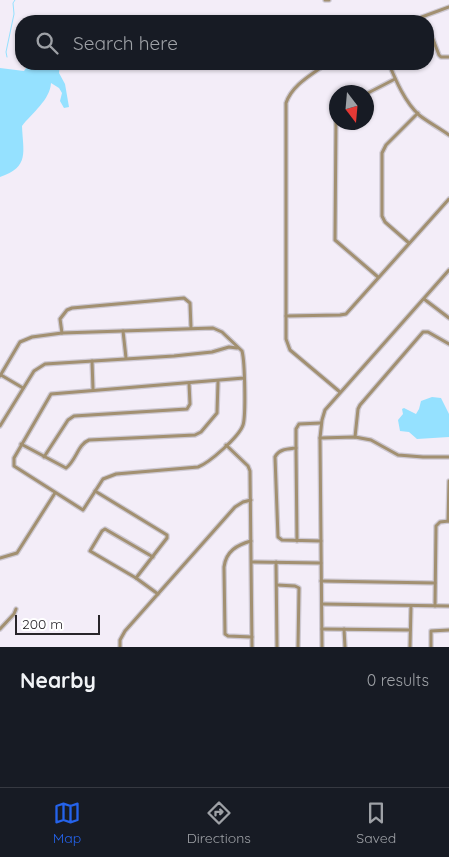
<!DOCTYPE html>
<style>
body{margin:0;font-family:Quicksand,sans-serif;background:#242831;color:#f1f3f6}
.compass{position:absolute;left:329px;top:85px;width:45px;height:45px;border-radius:50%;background:#171b24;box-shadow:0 1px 4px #0004;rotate:164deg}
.scale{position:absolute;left:15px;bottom:12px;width:85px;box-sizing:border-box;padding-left:5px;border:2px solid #28252a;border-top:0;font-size:14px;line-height:18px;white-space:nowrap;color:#28252a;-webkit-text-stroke:4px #fff;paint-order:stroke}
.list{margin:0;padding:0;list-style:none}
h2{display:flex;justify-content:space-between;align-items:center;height:65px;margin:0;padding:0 20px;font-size:21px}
h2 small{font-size:16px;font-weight:400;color:#9ea1a6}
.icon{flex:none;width:28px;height:28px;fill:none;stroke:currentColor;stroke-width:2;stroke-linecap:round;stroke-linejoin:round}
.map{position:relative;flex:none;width:449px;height:647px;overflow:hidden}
.search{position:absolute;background:#171b24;box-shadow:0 1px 4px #0004;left:15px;right:15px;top:15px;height:55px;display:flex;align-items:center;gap:12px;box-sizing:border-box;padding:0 18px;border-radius:20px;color:#9ea1a6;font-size:19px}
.sheet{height:140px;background:#171b24}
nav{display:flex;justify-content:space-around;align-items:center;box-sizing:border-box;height:70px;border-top:1px solid #363941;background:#171b24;font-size:14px;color:#9ea1a6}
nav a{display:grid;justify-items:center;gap:2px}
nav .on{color:#2563eb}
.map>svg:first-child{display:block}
.water{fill:#95e1ff}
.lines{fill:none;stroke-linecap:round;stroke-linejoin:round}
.stream{stroke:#95e1ff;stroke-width:1}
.minor-casing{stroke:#cec9d3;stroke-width:5.5}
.minor{stroke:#a29071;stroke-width:3}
</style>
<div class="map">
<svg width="449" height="647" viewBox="0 0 449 647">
<rect width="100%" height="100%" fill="#f3edf8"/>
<g class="water">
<path d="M29 64H60L59 73 65 84 69 107 64 108 60 101 62 93 59 88 51 83C50 100 32 113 22 126 23 152 30 167 0 177V68L24 71Z"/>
<polygon points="432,397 441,398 449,414 449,437 417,439 409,432 400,431 398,420 403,414 402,409 404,408 416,414 419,409 421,401"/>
</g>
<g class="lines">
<polyline class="stream" points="7,57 6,52 14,14 13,3 15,0"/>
<g class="minor-casing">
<g id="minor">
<polyline points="325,0 329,0"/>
<polyline points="411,21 449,7"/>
<polyline points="428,26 439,55 441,57 449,57"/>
<path d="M326 64C311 75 292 85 286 103V339L290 350 340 392"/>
<path d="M389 64C396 81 405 102 419 115 428 122 439 128 449 135"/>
<polyline points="366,94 395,79"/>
<polyline points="336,119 335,240 378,277"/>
<polyline points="409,243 385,222 382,216 382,153 386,145 418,113"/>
<polyline points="424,299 449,318"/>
<polyline points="286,316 340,315 346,314 449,199"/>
<polyline points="123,331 126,358"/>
<polyline points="62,333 60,319 67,310 72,308 184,298 190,303 191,328"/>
<polyline points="92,361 93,389"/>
<polyline points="1,375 23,388"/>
<path d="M0 376 20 342 32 337 62 333 213 328 222 332 242 351C245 362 246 416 243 425 239 437 209 463 198 467L116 474 103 479 83 510 14 466V458L51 394 244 378"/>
<polyline points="0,426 34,371 45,364 174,356 212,352 229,347 237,348"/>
<polyline points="355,437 358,409 360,405 423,332 428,332 449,344"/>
<polyline points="320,438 355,437 371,440 398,455 423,457 449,457"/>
<path d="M21 444 66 468C76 461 78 444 89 440L195 435 201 432 217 413 218 382"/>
<polyline points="226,445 248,466 250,471 252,647"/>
<polyline points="296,448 297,541"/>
<polyline points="44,457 68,420 74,416 187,409 190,404 189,383"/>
<polyline points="95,491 167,535 167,538 136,578"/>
<polyline points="448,521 449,481"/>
<path d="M251 541C237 545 226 551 224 567L225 634 228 636 252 637"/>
<path d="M321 541 282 540 278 537 275 457C279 449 287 449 296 448V429L299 424 321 423"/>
<polyline points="153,557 105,529 102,531 90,551 136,578 158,594"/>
<polyline points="0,558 17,553 55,493"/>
<polyline points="252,562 321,563"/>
<polyline points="276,562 277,647"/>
<polyline points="321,581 435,583"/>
<polyline points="277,585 295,586 299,588 298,647"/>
<polyline points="322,604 449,606"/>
<polyline points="435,606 436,526 440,522 449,521"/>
<polyline points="0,629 14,614 16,609"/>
<polyline points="322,629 410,630"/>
<polyline points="344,629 345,647"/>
<polyline points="120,647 120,640 125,631 235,507 243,502 251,500"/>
<polyline points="322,647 320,438 322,420 325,410 449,270"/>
<polyline points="410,647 411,606"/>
<polyline points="431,647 431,631 449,630"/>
</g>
</g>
<use href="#minor" class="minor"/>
</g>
</svg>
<svg class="compass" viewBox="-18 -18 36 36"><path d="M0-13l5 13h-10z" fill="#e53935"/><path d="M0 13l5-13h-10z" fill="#9ea1a6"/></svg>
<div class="scale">200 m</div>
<div class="search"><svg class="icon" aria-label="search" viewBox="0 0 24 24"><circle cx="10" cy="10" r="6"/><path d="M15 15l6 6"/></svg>Search here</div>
</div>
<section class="sheet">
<h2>Nearby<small>0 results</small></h2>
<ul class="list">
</ul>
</section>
<nav>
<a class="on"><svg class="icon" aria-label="map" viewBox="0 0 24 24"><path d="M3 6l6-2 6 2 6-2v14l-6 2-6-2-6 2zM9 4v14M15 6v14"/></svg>Map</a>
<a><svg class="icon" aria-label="directions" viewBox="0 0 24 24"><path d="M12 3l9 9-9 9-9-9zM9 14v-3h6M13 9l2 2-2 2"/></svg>Directions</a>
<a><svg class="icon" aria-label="saved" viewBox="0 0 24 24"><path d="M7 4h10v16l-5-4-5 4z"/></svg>Saved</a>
</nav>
